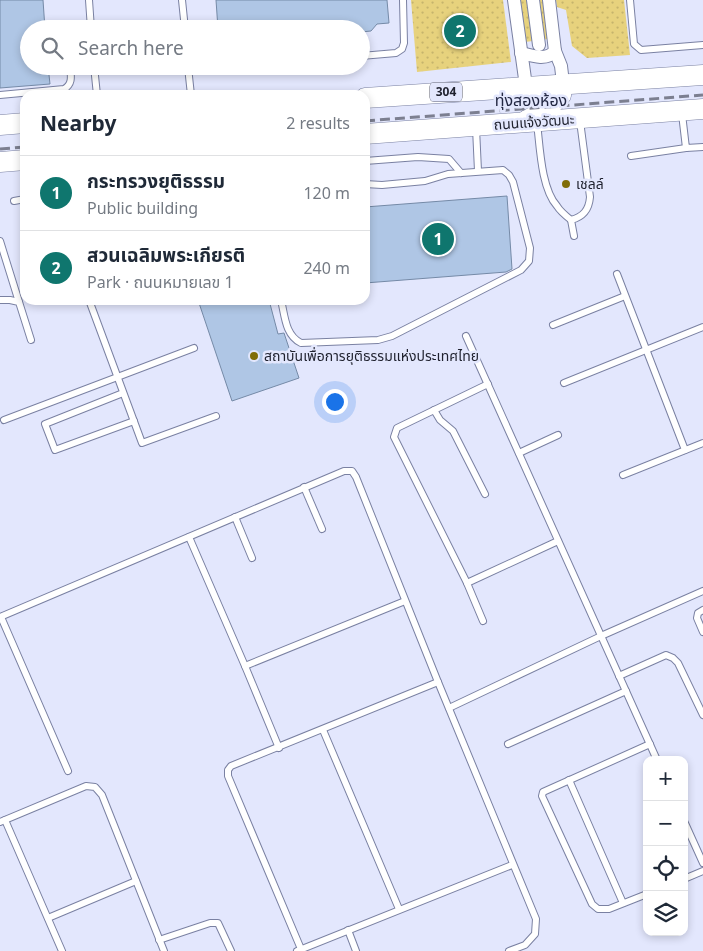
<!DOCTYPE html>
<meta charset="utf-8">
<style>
body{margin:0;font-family:"Noto Sans","Noto Sans Thai",sans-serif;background:#f6f6f7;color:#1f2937}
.controls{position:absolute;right:15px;bottom:15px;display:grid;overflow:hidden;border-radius:10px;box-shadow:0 2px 8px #0003}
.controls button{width:45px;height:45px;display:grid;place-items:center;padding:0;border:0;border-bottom:1px solid #e0e1e3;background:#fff;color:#1f2937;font:25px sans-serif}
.you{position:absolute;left:334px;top:401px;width:18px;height:18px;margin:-12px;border:4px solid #fff;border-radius:50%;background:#1a73e8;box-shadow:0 0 0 8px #1a73e833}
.badge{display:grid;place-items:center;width:32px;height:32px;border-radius:50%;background:#0f766e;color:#fff;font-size:16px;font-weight:700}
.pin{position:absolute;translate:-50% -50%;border:2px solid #fff;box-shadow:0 1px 5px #0006}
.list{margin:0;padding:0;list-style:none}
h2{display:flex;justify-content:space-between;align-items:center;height:65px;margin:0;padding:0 20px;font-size:21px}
h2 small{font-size:16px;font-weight:400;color:#747a83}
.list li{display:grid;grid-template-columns:32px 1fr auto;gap:15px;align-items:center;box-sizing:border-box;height:75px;padding:0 20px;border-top:1px solid #e0e1e3}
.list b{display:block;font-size:19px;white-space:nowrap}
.list p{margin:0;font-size:16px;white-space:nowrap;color:#747a83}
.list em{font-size:16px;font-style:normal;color:#747a83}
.icon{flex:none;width:28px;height:28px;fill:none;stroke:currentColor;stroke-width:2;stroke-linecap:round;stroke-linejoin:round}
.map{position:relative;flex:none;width:703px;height:951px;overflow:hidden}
.search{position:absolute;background:#fff;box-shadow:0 2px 8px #0003;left:20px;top:20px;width:350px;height:55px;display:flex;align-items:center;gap:12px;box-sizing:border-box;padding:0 18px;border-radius:28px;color:#747a83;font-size:19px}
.panel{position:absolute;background:#fff;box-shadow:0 2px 8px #0003;left:20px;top:90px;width:350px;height:215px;border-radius:15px}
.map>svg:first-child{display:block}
.grass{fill:url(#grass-dots)}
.building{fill:#afc6e5;stroke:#758aa7}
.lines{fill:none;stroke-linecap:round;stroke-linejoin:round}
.lane-casing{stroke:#7a81a2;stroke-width:8}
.street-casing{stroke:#7a81a2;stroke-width:14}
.primary-casing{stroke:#7a81a2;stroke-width:21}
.lane{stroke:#fff;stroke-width:6}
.street{stroke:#fff;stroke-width:12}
.primary{stroke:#fff;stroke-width:20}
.rail{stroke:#7c7f90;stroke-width:3;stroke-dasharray:10 5;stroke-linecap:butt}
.poi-dot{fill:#806d08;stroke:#e3e7fd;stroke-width:2}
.labels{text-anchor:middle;stroke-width:5;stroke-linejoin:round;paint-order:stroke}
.shield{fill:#e3e7fd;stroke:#5a5c6c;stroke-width:1}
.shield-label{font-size:12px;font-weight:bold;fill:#1f212e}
.street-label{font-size:14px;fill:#1f212e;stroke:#e3e7fd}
.poi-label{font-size:14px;fill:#1f212e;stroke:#e3e7fd;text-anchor:start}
.quarter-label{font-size:16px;fill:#232843;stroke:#e3e7fd}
</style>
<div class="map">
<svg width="703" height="951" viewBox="0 0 703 951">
<defs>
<pattern id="grass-dots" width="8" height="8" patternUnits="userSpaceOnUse" patternTransform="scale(1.25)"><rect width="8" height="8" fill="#e7d27d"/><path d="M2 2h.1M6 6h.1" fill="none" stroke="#c6b46c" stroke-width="1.8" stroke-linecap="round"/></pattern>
</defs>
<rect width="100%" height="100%" fill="#e3e7fd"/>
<g class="grass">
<polygon points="411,0 503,0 511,62 417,72"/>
<polygon points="520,0 543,0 548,39 525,42"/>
<polygon points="556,0 624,0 630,55 587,58 572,46 566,10 557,7"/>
</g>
<g class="building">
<polygon points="0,0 43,0 45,29 29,29 29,66 48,66 50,84 0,88"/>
<polygon points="216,0 387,0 389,23 377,24 371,31 361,32 361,29 218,29"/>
<polygon points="507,196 512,269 506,272 365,283 365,207"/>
<polygon points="198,300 269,300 278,334 284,333 299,378 232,401"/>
</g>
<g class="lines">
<g class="lane-casing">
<g id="lane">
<polyline points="89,0 91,29"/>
<polyline points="182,0 185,29"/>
<polyline points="630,0 634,44 641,50 703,45"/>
<polyline points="361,56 396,53 402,49 404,43 403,0"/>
<polyline points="94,66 97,95"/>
<polyline points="188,67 191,95"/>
<polyline points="189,69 229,66"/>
<path d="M0 95 64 89C73 84 71 76 70 66"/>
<polyline points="682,114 686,148 703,147"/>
<path d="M537 123C540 147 541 188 557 206 560 211 566 216 571 220"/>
<polyline points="476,128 478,171"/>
<polyline points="631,156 686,148"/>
<polyline points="365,161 418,157 449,159 461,173"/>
<polyline points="14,201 25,199"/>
<path d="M574 236 571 220C583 217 589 210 590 197L580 121"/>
<polyline points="0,241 19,302"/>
<polyline points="617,274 685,450"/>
<polyline points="1,300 10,300 19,302 31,340"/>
<polyline points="89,300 142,443 216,416"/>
<path d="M281 300C285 316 285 335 301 343L378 340 392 336 521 270 529 261 530 248 513 182 509 175 503 170 448 174 425 181 382 185 365 184"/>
<polyline points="553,325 625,296"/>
<polyline points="466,336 657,760"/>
<polyline points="564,383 703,327"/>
<polyline points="123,393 45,424 55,450 134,421"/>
<polyline points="434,410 440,420 453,431 485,494"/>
<polyline points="4,420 194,348"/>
<polyline points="519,453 558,435"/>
<polyline points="623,475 703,443"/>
<polyline points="304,487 322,529"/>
<polyline points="235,517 252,558"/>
<polyline points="189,537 245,666 279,748"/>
<polyline points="467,583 558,541"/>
<polyline points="703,610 698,613 697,618 703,632"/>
<polyline points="0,617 344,471 352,471 356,477 438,682 536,919 535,934 525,945 509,951"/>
<polyline points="1,617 68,771"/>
<polyline points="483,621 467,583 394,437 397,428 488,384"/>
<polyline points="245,666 405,601"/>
<polyline points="619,676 666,655 673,658 678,663 703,715"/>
<polyline points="449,708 601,636 703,591"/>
<polyline points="323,730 399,909"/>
<polyline points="508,744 626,691"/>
<polyline points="569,780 623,903"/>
<polyline points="5,820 62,951"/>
<polyline points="684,821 703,863"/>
<polyline points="0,822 86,786 95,787 102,795 164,951"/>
<polyline points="684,879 703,871"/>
<polyline points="647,894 609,909 598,909 592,904 542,796 543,792 650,744"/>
<polyline points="48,918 136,881"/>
<polyline points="348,930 356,951"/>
<polyline points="159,940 210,923 218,923 231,951"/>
<polyline points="301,949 228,776 228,770 231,766 438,682"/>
<polyline points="297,951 512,865"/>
</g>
</g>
<g class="street-casing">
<g id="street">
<polyline points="514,0 526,86"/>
<polyline points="533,0 539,45"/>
<polyline points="549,0 555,51 561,66 563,83"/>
<path d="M521 53C532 56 547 61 555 51"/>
</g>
</g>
<g class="primary-casing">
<g id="primary">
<polyline points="365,98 703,75"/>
<polyline points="527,120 545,111 561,95 563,83"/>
<polyline points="0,125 25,123"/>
<polyline points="365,134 703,109"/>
<polyline points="0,162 25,160"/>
</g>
</g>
<use href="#lane" class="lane"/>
<use href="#street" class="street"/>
<use href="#primary" class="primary"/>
<g class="rail">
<polyline points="365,121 703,95"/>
<polyline points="0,149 25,147"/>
</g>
</g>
<g class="poi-dot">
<circle cx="566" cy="184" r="5"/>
<circle cx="254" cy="356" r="5"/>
</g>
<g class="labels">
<rect class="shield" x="430" y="82.5" width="32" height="19" rx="4"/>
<g class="shield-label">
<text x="446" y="96">304</text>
</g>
<g class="street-label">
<text transform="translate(534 122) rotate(-4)" y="5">ถนนแจ้งวัฒนะ</text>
</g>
<g class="poi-label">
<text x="576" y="189">เชลล์</text>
<text x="264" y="361">สถาบันเพื่อการยุติธรรมแห่งประเทศไทย</text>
</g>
<g class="quarter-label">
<text x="531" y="106">ทุ่งสองห้อง</text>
</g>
</g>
</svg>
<div class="controls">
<button>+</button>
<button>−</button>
<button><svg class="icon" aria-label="locate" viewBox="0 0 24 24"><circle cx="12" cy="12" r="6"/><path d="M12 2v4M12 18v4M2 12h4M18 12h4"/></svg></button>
<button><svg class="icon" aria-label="layers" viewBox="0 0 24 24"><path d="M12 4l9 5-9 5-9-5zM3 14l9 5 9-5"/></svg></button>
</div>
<div class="you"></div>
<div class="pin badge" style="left:438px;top:239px">1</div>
<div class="pin badge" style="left:460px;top:31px">2</div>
<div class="search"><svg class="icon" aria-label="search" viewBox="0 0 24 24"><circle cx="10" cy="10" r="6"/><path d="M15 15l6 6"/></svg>Search here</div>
<section class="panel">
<h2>Nearby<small>2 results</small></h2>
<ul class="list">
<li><span class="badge">1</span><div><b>กระทรวงยุติธรรม</b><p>Public building</p></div><em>120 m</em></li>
<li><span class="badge">2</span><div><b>สวนเฉลิมพระเกียรติ</b><p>Park · ถนนหมายเลข 1</p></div><em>240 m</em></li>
</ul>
</section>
</div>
